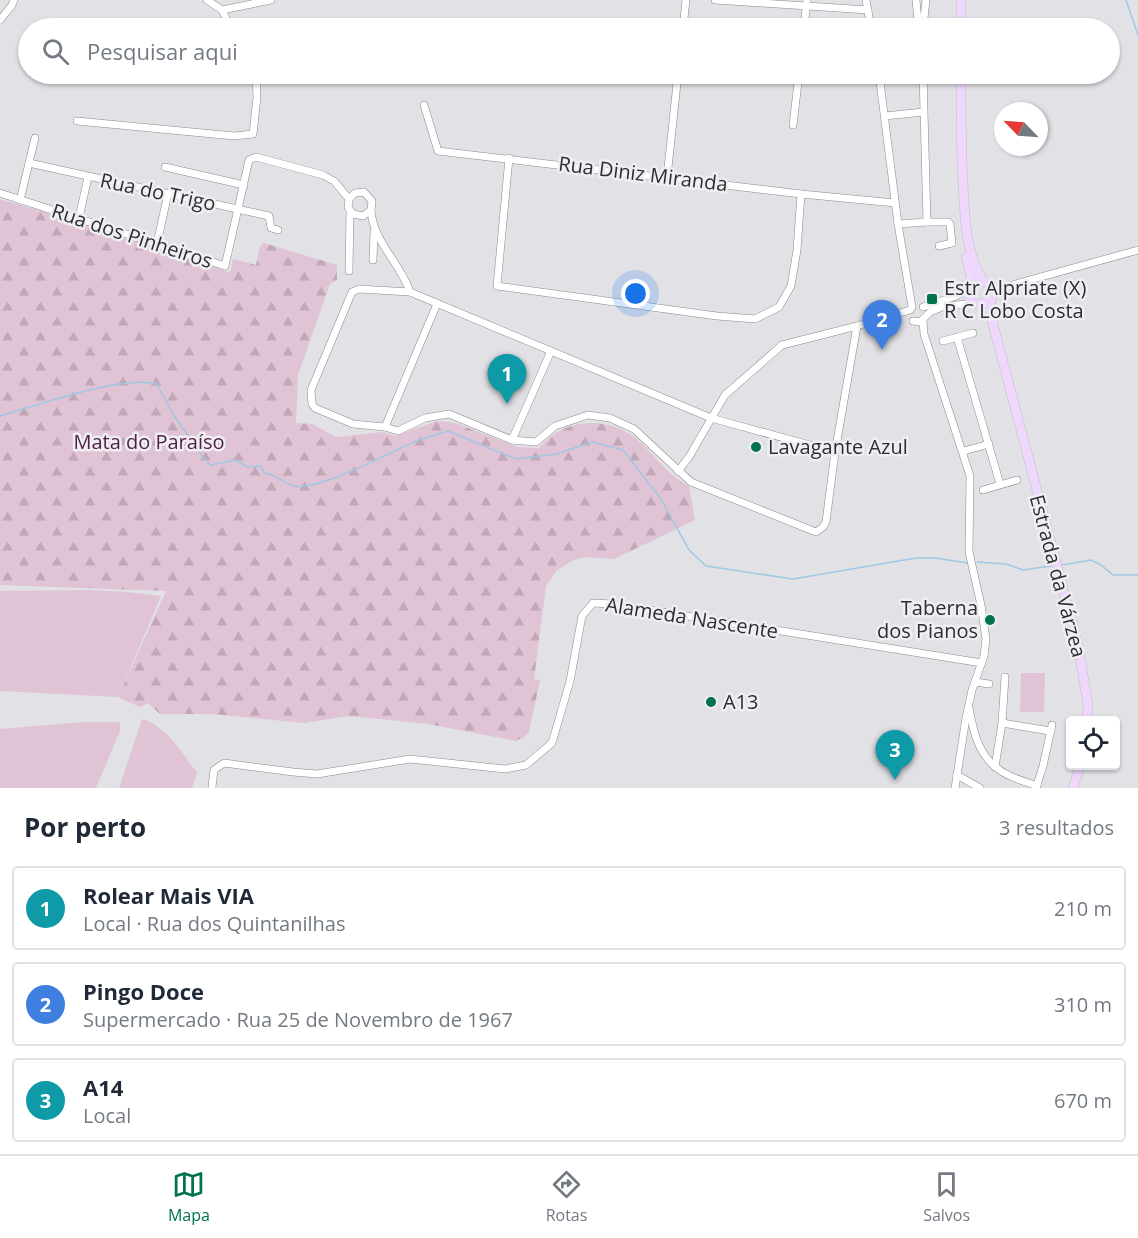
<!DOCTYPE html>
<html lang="pt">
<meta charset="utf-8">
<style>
body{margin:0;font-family:"Open Sans",sans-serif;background:#f6f6f7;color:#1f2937}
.controls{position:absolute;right:18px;bottom:18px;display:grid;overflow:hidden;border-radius:6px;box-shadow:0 2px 4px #0004}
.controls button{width:54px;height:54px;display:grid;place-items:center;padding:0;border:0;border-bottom:2px solid #e0e1e3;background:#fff;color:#1f2937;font:30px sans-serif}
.compass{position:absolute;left:994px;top:102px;width:54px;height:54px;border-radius:50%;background:#fff;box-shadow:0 2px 4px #0004;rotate:295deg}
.you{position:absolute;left:636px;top:294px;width:21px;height:21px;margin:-15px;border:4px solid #fff;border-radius:50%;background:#1a73e8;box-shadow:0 0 0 9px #1a73e833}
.badge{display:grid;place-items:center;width:39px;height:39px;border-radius:50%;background:#00724c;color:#fff;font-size:20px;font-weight:700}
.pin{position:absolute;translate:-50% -50px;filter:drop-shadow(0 2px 3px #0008)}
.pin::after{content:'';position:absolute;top:32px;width:21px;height:18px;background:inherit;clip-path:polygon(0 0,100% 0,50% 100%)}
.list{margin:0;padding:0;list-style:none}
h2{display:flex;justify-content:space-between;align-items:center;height:78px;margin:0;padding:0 24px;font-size:26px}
h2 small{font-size:20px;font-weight:400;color:#747a83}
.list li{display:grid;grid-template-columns:39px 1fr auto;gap:18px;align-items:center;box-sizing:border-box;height:84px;margin:0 12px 12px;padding:0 12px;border:2px solid #e0e1e3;border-radius:6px}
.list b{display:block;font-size:22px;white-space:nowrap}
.list p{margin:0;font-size:20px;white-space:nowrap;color:#747a83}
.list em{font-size:20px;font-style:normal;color:#747a83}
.icon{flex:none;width:33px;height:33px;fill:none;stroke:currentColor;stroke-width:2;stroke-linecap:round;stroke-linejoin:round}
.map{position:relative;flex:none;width:1138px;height:788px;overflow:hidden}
.search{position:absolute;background:#fff;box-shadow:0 2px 4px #0004;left:18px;right:18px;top:18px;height:66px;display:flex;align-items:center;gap:15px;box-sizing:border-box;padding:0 21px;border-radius:33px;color:#747a83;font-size:22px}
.sheet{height:366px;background:#fff}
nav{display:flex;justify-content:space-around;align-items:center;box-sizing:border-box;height:84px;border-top:2px solid #e0e1e3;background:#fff;font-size:16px;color:#747a83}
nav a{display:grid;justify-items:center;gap:3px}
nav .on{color:#00724c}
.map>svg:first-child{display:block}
.grass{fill:#e0c3d5}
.forest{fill:url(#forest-firs)}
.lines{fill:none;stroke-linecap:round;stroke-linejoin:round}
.stream{stroke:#a0c8e3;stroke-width:1.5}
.minor-casing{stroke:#8a8a8e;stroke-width:8}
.major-casing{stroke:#c0c0c1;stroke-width:10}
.minor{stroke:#fff;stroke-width:7}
.major{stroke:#efd6fb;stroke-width:9}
.poi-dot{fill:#00724c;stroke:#efeef3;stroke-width:2}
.labels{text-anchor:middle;stroke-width:5;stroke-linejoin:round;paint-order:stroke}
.street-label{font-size:20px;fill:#2e2d2f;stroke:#efeef3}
.poi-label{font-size:20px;fill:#2e2d2f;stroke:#efeef3;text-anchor:start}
.park-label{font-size:20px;fill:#501f41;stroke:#efeef3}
</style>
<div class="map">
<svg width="1138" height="788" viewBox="0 0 1138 788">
<defs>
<pattern id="forest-firs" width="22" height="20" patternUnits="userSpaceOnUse" patternTransform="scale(1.5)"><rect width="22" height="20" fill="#e0c3d5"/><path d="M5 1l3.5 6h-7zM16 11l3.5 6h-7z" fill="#c0a8b7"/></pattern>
</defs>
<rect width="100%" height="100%" fill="#e1e1e6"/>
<g class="grass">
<polygon points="89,590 127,592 161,596 118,697 0,691 0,591"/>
<polygon points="1021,673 1045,673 1044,712 1020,712"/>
<path d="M142 719C167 726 182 753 197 773L192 788H119Z"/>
<polygon points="85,722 120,722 120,731 96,788 0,788 0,729"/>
</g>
<path class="forest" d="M0 199 92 226 228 272 231 270 233 259 256 265 260 246 264 243 337 265V280L330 284 298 375 296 423 312 424 336 437 383 432 395 436 437 421 455 423 518 447 539 448C544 443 550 436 557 432 584 417 617 421 640 442 656 457 669 476 689 486L695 520 614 559 585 557 572 561 557 570 546 586 534 679 540 680 529 732 524 737 516 741 428 724 349 716 303 723 213 714H160L148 703 140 707 118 697 166 591 0 585Z"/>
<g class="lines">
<g class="stream">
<polyline points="1126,0 1138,35"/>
<path d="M0 416C39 405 120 375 157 384L172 413 204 459 211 465 235 460 248 467 261 466 264 473C279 475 283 484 294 486 321 491 389 452 417 441 427 437 438 434 448 431L516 459 556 454 592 442 623 450 661 499 689 550 706 566 793 579 916 558H935L968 563"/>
<polyline points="977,562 1006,564 1023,570 1051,566"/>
<polyline points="1062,565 1091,560 1101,565 1113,575 1138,575"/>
</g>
<g class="minor-casing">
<g id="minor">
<polyline points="207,0 222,10 231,28"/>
<polyline points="715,0 868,10"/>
<polyline points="866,0 871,28"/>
<polyline points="916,0 918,21 922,28"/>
<polyline points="222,10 271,0"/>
<polyline points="0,20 12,5 14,0"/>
<polyline points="683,28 686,0"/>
<polyline points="804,28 807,0"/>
<polyline points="923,28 926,0"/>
<polyline points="879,74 898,224 912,307"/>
<polyline points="424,105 438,151 801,194 895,203"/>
<polyline points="885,116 923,112"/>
<polyline points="77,121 234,136 253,134 257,97 256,74"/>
<polyline points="793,125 799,74"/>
<polyline points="509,158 497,286 717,316 755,319 779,307 791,286 797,250 801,194"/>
<polyline points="29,163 269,216 271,228 278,230"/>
<polyline points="165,167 244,185"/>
<polyline points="667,177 678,74"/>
<polyline points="0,193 225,266 249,160 256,157 323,175 334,181 349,199 348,207 353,214 363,216 371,210 372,201 364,192 355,193 349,199"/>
<polyline points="20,200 35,138"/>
<path d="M371 210C373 242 400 262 410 292"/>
<polyline points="79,218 88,177"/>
<polyline points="927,222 948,222 950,224 952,243 939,246"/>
<polyline points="898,224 927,222 923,74"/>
<polyline points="157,244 168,193"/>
<polyline points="373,260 374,232"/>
<polyline points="349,271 350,211"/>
<polyline points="991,297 1005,287 1138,250"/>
<polyline points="923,307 956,296 968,289"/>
<polyline points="923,320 924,334 970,476 969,552 981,605 986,639 984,656 972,690 966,718 955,788"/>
<polyline points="913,321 920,322 930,312 942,307 973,303"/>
<polyline points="957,337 1000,484"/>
<polyline points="943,341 973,333"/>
<polyline points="385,427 437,304"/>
<polyline points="512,440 551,351"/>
<polyline points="964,451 989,444"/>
<polyline points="835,452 711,418 410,292 359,289 352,292 311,390 312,404 315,408 353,424 385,427 398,431 425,418 449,414 512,440 536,442 555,426 588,415 610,418 634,429 691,482 816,532 823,527 826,522 835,452 857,326"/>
<polyline points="678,471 689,457 725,395 782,345 857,326 910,310"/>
<polyline points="983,490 1017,480"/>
<polyline points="975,682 989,684"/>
<path d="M969 708C973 730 978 754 997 768 1007 777 1024 781 1037 786"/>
<polyline points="1002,723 1050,731"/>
<polyline points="995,767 1002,723 1005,677"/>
<polyline points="957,775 980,788"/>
<polyline points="212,787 214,770 224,763 293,772 317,774 410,759 505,769 526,765 552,743 570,681 582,616 593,603 612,604 982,663"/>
<polyline points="1036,788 1043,766 1052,725"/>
</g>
</g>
<g class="major-casing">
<g id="major">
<polyline points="961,0 961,28"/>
<path d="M961 74C961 110 961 147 963 184 965 217 965 254 984 282"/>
<polyline points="966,257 971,277 970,286"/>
<path d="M990 300 980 305 973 303C957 286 984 272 991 289 993 295 990 306 990 313L1078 645 1088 705 1087 720"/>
<polyline points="1073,788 1080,766"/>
</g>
</g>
<use href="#minor" class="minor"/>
<use href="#major" class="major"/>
</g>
<g class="poi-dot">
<rect x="926" y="293" width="12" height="12" rx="3"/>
<circle cx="756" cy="447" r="6"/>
<circle cx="990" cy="620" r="6"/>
<circle cx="711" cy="702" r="6"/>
</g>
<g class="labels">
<g class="street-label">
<text transform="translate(643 174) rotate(7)" y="7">Rua Diniz Miranda</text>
<text transform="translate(158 192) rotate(12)" y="7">Rua do Trigo</text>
<text transform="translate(132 236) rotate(18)" y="7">Rua dos Pinheiros</text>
<text transform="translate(1058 576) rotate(75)" y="7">Estrada da Várzea</text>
<text transform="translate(692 618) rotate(9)" y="7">Alameda Nascente</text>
</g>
<g class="poi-label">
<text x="944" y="295">Estr Alpriate (X)<tspan x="944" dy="23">R C Lobo Costa</tspan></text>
<text x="768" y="454">Lavagante Azul</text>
<text x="978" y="615" text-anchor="end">Taberna<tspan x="978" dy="23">dos Pianos</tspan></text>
<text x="723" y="709">A13</text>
</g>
<g class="park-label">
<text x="149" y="449">Mata do Paraíso</text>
</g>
</g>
</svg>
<div class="controls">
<button><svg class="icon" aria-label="locate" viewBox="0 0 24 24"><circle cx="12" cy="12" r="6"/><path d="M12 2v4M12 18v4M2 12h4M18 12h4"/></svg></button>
</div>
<svg class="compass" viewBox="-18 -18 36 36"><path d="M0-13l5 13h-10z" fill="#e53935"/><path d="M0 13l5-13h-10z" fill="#747a83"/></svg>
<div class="you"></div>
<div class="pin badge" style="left:507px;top:404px;background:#0f9aa8">1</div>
<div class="pin badge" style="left:882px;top:350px;background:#3f7fe0">2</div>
<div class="pin badge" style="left:895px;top:780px;background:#0f9aa8">3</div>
<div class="search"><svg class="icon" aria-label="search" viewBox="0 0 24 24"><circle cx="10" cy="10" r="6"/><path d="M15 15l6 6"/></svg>Pesquisar aqui</div>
</div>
<section class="sheet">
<h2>Por perto<small>3 resultados</small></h2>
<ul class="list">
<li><span class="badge" style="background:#0f9aa8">1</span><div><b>Rolear Mais VIA</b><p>Local · Rua dos Quintanilhas</p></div><em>210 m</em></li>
<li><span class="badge" style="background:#3f7fe0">2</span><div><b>Pingo Doce</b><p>Supermercado · Rua 25 de Novembro de 1967</p></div><em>310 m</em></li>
<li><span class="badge" style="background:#0f9aa8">3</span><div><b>A14</b><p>Local</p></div><em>670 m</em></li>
</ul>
</section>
<nav>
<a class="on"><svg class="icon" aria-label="map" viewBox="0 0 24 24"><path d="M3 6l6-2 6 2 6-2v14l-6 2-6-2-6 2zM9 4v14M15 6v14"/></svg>Mapa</a>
<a><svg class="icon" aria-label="directions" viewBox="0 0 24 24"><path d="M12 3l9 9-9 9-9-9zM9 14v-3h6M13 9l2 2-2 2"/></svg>Rotas</a>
<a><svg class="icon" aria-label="saved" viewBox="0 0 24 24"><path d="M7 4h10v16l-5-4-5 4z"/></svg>Salvos</a>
</nav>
